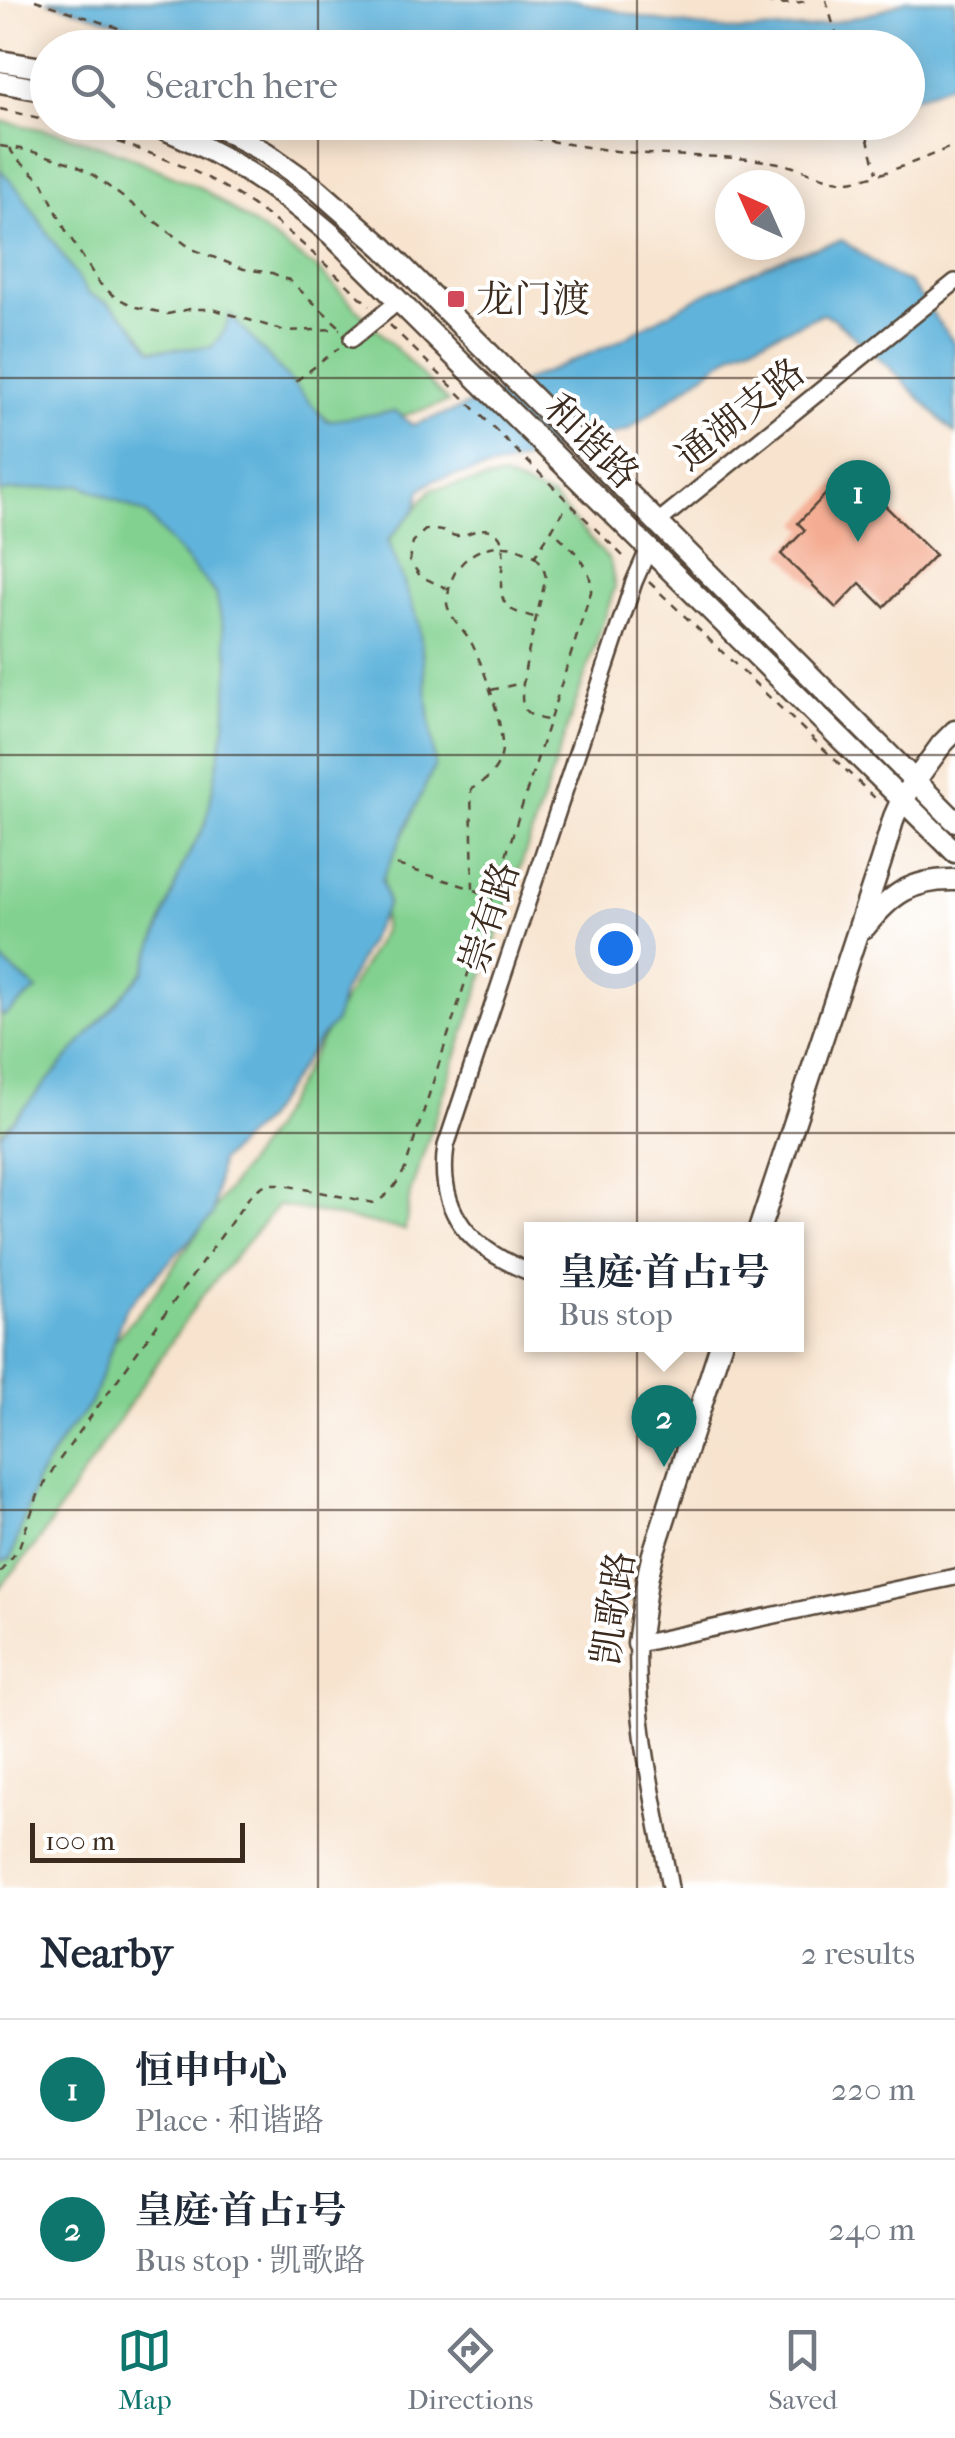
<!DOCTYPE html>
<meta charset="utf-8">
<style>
body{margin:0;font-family:"IM FELL French Canon","Noto Serif SC",serif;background:#f2f2f3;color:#1f2937}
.compass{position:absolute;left:715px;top:170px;width:90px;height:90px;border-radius:50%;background:#fff;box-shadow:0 5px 25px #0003;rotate:315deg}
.scale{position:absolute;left:30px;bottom:25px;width:215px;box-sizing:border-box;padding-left:10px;border:5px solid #3b2a1e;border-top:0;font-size:28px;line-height:35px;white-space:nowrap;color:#3b2a1e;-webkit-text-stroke:8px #fff;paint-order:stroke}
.you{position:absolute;left:615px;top:948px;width:35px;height:35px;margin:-25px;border:8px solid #fff;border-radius:50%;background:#1a73e8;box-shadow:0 0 0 15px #1a73e833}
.badge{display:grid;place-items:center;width:65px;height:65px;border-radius:50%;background:#0f766e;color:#fff;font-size:32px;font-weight:700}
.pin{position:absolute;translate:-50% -82px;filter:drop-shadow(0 2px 5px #0008)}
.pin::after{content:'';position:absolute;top:52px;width:35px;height:30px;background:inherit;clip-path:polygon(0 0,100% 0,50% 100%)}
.popup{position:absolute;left:524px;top:1222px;width:280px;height:130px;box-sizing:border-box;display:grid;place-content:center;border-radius:0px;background:#fff;filter:drop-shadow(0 2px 8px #0005);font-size:32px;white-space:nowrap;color:#747a83}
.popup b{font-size:38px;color:#1f2937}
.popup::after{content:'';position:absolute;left:50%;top:100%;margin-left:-20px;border:20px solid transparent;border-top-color:#fff}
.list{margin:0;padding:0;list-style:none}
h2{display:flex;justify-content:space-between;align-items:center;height:130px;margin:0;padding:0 40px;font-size:42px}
h2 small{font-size:32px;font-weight:400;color:#747a83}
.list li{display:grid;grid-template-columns:65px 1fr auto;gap:30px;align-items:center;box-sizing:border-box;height:140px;padding:0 40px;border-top:2px solid #e0e1e3}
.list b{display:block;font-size:38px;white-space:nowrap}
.list p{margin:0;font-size:32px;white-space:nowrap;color:#747a83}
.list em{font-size:32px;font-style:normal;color:#747a83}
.icon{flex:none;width:55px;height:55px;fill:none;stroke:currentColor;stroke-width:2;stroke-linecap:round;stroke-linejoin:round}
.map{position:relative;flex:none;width:955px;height:1888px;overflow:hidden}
.search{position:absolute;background:#fff;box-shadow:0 5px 25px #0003;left:30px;right:30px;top:30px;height:110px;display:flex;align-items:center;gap:25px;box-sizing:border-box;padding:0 35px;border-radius:55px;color:#747a83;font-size:38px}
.sheet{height:410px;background:#fff}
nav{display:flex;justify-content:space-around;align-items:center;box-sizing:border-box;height:140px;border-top:2px solid #e0e1e3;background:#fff;font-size:28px;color:#747a83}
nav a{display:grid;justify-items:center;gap:5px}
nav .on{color:#0f766e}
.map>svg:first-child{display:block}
.park{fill:#82d190;stroke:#5e7e57;stroke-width:2.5}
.water{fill:#60b4dc;stroke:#4e6f7d;stroke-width:2.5}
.building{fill:#f4ad93}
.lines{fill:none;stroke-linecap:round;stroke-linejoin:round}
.minor-casing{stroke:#574638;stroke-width:20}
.major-casing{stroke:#574638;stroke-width:25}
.path{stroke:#574638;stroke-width:2.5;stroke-dasharray:8 8;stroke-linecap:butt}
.minor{stroke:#fff;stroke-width:15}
.major{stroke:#fff;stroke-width:20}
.grid{fill:none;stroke:#3b2a1e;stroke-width:2.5;stroke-opacity:0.55}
.poi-dot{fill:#d1495b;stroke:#fff;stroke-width:4}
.labels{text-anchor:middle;stroke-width:8;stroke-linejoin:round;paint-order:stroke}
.poi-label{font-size:38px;fill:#3b2a1e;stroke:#fff;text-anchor:start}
.street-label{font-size:38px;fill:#3b2a1e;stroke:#fff}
</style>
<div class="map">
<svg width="955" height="1888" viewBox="0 0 955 1888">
<rect width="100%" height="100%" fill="#fff"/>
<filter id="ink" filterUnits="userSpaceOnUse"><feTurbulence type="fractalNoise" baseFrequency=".01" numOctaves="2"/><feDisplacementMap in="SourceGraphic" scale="20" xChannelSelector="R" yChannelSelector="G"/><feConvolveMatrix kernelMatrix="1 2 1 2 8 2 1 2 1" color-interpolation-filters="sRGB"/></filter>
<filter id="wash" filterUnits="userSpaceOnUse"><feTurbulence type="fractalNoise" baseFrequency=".0048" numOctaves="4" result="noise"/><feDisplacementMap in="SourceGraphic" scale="40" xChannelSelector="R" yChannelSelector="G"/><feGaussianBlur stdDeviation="2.25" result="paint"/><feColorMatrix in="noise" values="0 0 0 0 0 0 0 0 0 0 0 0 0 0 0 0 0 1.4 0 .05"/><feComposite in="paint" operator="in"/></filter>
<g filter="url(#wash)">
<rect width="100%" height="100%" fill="#f7e3ce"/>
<g class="park">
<polygon points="0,121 61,133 124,154 203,189 320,271 448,402 343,434 260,359 140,348 80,300 0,193"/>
<polygon points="55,446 229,560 248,819 0,1185 0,460"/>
<polygon points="503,477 553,498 610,561 615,587 410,1193 405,1230 278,1205 201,1297 38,1542 0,1588 0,1482 25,1442 149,1301 271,1129 383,931 385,562 391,537 432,489"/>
</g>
<g class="water">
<path d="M47 0H573L658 21 735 31 809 28 878 12 906 0H955V82L908 100V48H331C287 41 242 46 198 39 146 32 97 17 47 0Z"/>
<polygon points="0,169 21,192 88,294 108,303 131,322 152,350 212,347 225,330 230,315 327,421 396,411 412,425 454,411 612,344 708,292 788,256 842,240 890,274 910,283 955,344 955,434 890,368 833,318 822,314 734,352 628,430 506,465 434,480 420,491 415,510 388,540 419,623 435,765 382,880 388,903 342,994 335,1022 318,1041 265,1119 220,1161 213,1215 125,1309 92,1402 64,1436 36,1481 11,1559 0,1562 0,1135 144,971 183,865 206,823 225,725 229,659 216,594 146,514 81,485 0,492"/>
<polygon points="0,959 37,990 4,1016 0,1013"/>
</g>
<g id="blocks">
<polygon class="building" points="849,470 935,555 884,607 860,583 836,608 781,554 805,530 798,523"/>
</g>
</g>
<g filter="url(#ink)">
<use href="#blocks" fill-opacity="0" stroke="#574638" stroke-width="2.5"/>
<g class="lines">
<g class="minor-casing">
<g id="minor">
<polyline points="352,339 400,300"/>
<polyline points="658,522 955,282"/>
<path d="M532 1273C472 1250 436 1214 446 1146L634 582 649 548"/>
<path d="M670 1888C656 1808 635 1726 638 1644L955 1577"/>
</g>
</g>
<g class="major-casing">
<g id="major">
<polyline points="0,61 48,69"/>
<polyline points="0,82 48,91"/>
<path d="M147 122C215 148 277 187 331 234L955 852"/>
<polyline points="211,122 266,153 318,190 383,247 955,821"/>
<path d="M865 927C891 894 912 879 955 880"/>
<polyline points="759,1230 881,861 894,817 902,799 942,744 955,731"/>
<polyline points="638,1644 647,1580 653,1554 721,1344"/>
</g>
</g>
<g class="path">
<polyline points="35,0 133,33 183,41 187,48"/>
<path d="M749 0C770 4 788 6 810 0"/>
<polyline points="826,0 840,48"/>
<polyline points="0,109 48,120"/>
<path d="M57 122C110 140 165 155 215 182 273 213 322 261 370 306"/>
<path d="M455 122 470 127C525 136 581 148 636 153 682 157 728 155 773 162 796 165 826 182 847 181 873 180 930 156 955 145"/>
<polyline points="863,122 877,172"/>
<polyline points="0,146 27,150 74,164 93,175 192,249 244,269 272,273 289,280 340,327"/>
<polyline points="9,148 17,159 42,181 65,229 99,283 115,297 136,307 168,314 190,309 213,309 285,331 340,329"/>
<polyline points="390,325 626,559"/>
<polyline points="296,381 339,348"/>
<path d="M535 556 542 564 546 577C541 600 517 687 523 705 526 716 539 719 549 720"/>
<polyline points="649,582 875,798"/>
<path d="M448 589 420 576 410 561 413 542 425 530C430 530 436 530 441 531 446 532 451 535 456 536 469 536 481 524 495 532 515 545 490 589 508 607 514 613 528 615 537 618"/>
<polyline points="491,690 522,683"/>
<path d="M397 865 473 889 471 789C485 782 497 772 501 756 507 732 484 667 472 644 466 631 450 619 447 604 447 603 449 590 449 589 454 563 478 544 505 546 515 546 525 552 535 556L568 504"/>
<polyline points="475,890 490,896"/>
<path d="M0 1572 18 1550 38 1495 55 1466 253 1192 266 1184H279L374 1203C390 1195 396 1185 405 1169L591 592C593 564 571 548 552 530"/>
</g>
<use href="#minor" class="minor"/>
<use href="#major" class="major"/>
</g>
</g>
<path class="grid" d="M318 0V48M637 0V48M318 122V1888M637 122V1888M0 378H955M0 755H955M0 1133H955M0 1510H955"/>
<rect class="poi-dot" x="446" y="289" width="20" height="20" rx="5"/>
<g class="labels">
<g class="poi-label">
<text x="476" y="312">龙门渡</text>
</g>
<g class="street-label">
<text transform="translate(740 414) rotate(-39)" y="13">通湖支路</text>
<text transform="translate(592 441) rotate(45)" y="13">和谐路</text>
<text transform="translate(489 917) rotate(-72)" y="13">崇有路</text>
<text transform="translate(613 1608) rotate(-82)" y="13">凯歌路</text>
</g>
</g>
</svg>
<svg class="compass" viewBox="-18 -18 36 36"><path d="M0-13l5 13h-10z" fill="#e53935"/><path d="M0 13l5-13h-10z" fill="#747a83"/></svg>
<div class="scale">100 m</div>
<div class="you"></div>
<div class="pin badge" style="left:858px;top:542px">1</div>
<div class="pin badge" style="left:664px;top:1467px">2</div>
<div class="popup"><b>皇庭·首占1号</b>Bus stop</div>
<div class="search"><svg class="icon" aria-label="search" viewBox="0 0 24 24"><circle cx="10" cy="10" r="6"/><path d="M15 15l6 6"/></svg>Search here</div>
</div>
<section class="sheet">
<h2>Nearby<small>2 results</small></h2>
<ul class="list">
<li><span class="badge">1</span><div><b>恒申中心</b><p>Place · 和谐路</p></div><em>220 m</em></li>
<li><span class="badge">2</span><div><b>皇庭·首占1号</b><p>Bus stop · 凯歌路</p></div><em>240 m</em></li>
</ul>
</section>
<nav>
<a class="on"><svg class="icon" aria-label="map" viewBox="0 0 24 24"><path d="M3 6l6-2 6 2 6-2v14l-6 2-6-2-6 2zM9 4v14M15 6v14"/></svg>Map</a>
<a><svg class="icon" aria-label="directions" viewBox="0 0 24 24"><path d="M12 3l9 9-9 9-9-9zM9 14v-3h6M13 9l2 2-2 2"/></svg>Directions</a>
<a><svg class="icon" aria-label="saved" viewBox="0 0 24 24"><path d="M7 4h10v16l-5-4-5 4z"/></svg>Saved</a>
</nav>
